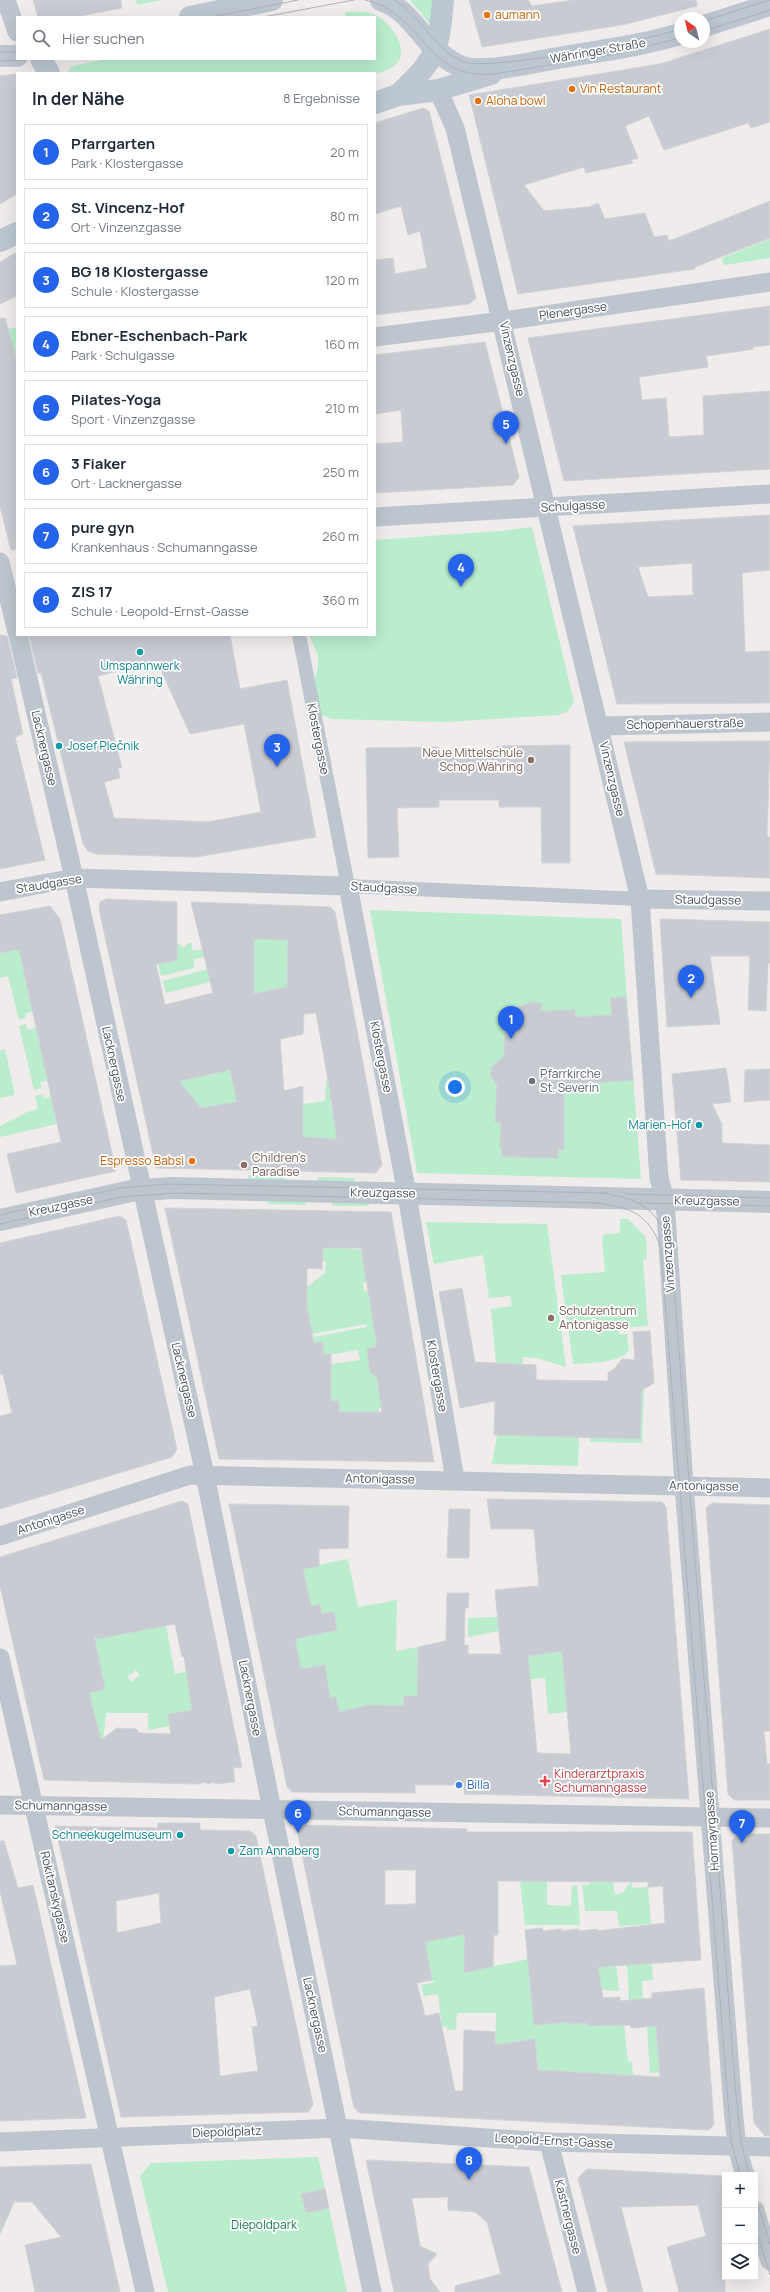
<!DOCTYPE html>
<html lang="de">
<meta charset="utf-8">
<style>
body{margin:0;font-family:Manrope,sans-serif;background:#f2f2f3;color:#1f2937}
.controls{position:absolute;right:12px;bottom:12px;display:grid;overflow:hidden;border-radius:0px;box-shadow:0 4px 16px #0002}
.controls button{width:36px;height:36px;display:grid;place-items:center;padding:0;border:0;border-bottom:1px solid #e0e1e3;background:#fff;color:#1f2937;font:20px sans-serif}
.compass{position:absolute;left:674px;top:12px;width:36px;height:36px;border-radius:50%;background:#fff;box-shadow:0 4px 16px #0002;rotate:325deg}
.you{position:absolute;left:455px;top:1087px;width:14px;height:14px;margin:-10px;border:3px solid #fff;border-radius:50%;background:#1a73e8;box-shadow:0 0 0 6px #1a73e833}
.badge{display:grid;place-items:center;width:26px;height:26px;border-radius:50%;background:#2563eb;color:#fff;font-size:13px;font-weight:700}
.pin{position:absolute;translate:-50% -33px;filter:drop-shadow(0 1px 2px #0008)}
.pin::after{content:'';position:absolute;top:21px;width:14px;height:12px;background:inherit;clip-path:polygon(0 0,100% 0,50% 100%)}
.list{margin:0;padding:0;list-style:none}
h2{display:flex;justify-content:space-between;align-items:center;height:52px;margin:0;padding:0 16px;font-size:17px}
h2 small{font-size:13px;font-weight:400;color:#747a83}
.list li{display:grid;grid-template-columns:26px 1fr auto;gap:12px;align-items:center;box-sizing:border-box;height:56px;margin:0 8px 8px;padding:0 8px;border:1px solid #e0e1e3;border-radius:0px}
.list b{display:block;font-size:15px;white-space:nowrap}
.list p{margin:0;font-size:13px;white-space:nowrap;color:#747a83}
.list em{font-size:13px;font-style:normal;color:#747a83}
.icon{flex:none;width:22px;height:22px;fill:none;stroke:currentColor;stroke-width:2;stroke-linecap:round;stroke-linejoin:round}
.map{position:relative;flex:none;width:770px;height:2292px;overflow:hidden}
.search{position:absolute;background:#fff;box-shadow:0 4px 16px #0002;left:16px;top:16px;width:360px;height:44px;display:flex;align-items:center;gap:10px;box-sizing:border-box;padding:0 14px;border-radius:0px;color:#747a83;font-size:15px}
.panel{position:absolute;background:#fff;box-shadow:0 4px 16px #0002;left:16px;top:72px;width:360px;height:564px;border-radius:0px}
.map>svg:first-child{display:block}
.green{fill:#b9edce;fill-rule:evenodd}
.building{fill:#c8cbd1;stroke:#d0d2d7;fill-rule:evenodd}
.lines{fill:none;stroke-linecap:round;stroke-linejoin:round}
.pedestrian{stroke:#bdc6ce;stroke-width:14}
.minor{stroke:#bdc6ce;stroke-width:19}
.tertiary{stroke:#bdc6ce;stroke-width:22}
.secondary{stroke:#bcc7d2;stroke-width:22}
.tram{stroke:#aeb1b6;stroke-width:1}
.food-dot{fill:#e8710a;stroke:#fff;stroke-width:1.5}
.culture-dot{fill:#0f9aa8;stroke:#fff;stroke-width:1.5}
.education-dot{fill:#8d6e63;stroke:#fff;stroke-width:1.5}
.worship-dot{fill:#6b7280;stroke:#fff;stroke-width:1.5}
.health-dot{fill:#e0444e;stroke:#fff;stroke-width:1.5}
.shop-dot{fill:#3f7fe0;stroke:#fff;stroke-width:1.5}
.labels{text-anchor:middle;stroke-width:3.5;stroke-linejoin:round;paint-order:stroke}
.food-label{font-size:12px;fill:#c56008;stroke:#fff;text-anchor:start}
.street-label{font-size:12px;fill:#454f58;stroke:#fff}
.culture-label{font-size:12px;fill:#0d838f;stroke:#fff;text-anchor:start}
.education-label{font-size:12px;fill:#785e54;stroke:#fff;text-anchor:start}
.worship-label{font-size:12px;fill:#5b616d;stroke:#fff;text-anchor:start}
.health-label{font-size:12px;fill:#be3a42;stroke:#fff;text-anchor:start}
.shop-label{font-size:12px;fill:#366cbe;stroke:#fff;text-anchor:start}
.park-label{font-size:12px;fill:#18774a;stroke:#fff}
</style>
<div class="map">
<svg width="770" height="2292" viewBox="0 0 770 2292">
<rect width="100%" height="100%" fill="#efeceb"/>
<g class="green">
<polygon points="136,0 162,0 137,5"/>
<polygon points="410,0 435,0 430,24"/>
<path d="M345 12C354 12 365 11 373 14 387 19 406 42 400 58 396 68 384 72 375 74L68 72 72 66 108 59H375V17H346Z"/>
<polygon points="770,239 770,258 724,265 722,258"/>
<polygon points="17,327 17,361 13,346 7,347 4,330"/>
<polygon points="532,527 574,702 568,711 558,715 445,722 331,719 320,714 313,685 318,666 318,655 309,635 375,635 375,540 501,531"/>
<polygon points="370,910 621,919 641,1179 417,1173"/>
<polygon points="32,938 33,1011 25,1014 26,1018 19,1020 8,976 0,978 0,953 6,952 4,944"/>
<polygon points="254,939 288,940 287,987 254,994"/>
<polygon points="177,942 183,948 189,943 192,943 192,950 204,950 204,957 194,959 194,968 161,976 158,964 177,960"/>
<polygon points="208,969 210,982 166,993 163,981"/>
<polygon points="26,1024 28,1030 36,1027 48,1081 40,1082 42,1088 34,1090 19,1026"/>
<polygon points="5,1049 15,1095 0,1098 0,1051"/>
<polygon points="228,1061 237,1102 202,1108 200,1106 195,1110 176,1078"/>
<polygon points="331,1079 335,1098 330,1100 332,1113 339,1113 340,1140 303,1138 303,1104 325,1101 326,1081"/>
<polygon points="43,1094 44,1099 52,1096 57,1124 0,1137 0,1126 27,1112 38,1109 35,1096"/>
<polygon points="248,1175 285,1176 285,1180 248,1180"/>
<polygon points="318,1177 355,1178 355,1182 318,1181"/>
<polygon points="268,1200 305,1201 305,1205 268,1204"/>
<rect x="332" y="1202" width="37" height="4"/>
<path d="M620 1219H628L646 1237 647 1259 643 1260 648 1326 619 1328V1334H627L629 1351C619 1363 589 1363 573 1364L561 1275 605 1272 602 1237 606 1234 620 1233Z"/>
<polygon points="426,1222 547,1224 566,1367 537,1358 523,1357 523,1364 496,1363 491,1309 512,1306 510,1296 489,1298 483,1255 434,1264"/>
<path d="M323 1242 344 1243V1248L362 1250 367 1282 363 1283 364 1291H369L378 1344H375C378 1361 368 1361 370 1372L377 1375 383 1407 380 1408 377 1413 339 1412V1401H331V1364L360 1360 358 1350 317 1357 324 1355 322 1342 314 1343 313 1337 367 1327 366 1324 312 1334 307 1308V1287L325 1273 326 1262 323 1261Z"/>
<polygon points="642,1383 644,1389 642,1443 590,1442 590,1437 640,1439"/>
<polygon points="497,1435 579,1436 578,1466 492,1464"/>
<path d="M348 1559 358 1607 397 1600 396 1651 418 1647 417 1696H404L403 1706 367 1705 339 1712 336 1697 310 1701 302 1684 327 1678 325 1665 298 1670 295 1640 277 1573ZM309 1597 311 1606 322 1614 296 1620Z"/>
<polygon points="498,1617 499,1631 468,1637 468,1618"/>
<path d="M166 1625 175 1674 188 1671 190 1693 197 1709 168 1714 170 1726 148 1730V1713H106L103 1744 75 1728 89 1693 105 1689 94 1639ZM136 1670 140 1675 131 1682 127 1677Z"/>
<polygon points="562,1651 567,1712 548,1714 545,1678 504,1682 501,1659"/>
<polygon points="520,1881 547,1881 547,1905 571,1906 572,1886 577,1885 580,1925 525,1925"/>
<polygon points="590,1881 613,1881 615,1895 623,1892 631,1882 633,1888 648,1887 651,1924 619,1926 617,1911 585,1911 582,1885 590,1885"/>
<polygon points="465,1923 465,1972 528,1959 616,1964 619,1991 531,1985 534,2023 569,2022 569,2024 588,2023 588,2026 624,2025 628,2061 632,2062 633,2075 539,2070 535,2039 519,2042 494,2084 496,2013 457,2013 456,2030 447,2030 447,2026 442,2027 438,1994 424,1996 421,1985 435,1982 432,1980 423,1931"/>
<polygon points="651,1949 653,1980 642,1981 643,1999 629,2001 627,1965"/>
<polygon points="670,2025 667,2042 657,2043 658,2054 668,2053 674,2072 650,2073 647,2027"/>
<polygon points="318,2157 347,2292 168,2292 140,2176 151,2163"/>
</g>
<g class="building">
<polygon points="33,0 121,0 122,8 75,17 38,17"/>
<polygon points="469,0 528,0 532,6 573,0 696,0 697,6 622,25 482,47"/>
<polygon points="770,29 770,122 751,128 748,123 664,150 649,116 625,126 638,158 631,160 633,163 586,173 584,167 524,185 544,211 589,207 598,203 605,219 645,213 654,237 667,235 669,241 770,201 770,238 695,267 695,269 518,294 469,95 660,64"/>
<polygon points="17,74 17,194 0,204 0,76"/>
<polygon points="423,108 429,111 476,298 469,304 375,315 375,260 393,258 395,274 427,268 420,231 408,235 401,206 375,214 375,123"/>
<polygon points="17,252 17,296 0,304 0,262"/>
<polygon points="770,306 770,345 753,347 753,349 748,350 706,356 708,367 639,377 642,400 666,398 669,437 704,435 703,396 770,391 770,469 564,481 528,338"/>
<polygon points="0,318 5,318 17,361 17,549 11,550 0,506"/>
<polygon points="485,342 519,477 513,485 375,493 375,444 403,442 401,410 375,414 375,355"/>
<path d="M770 515V570L742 573 745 652 770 651V703L617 704 573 526ZM692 563 693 595 648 597 638 567Z"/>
<polygon points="0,635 7,636 17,678 11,679 23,734 15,737 45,860 0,869"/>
<path d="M29 635H230L240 689 287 680 316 837 196 857 96 854 88 851 83 844 45 689 41 673H38ZM157 661 190 734 244 724 261 812 208 822 114 818 104 782 120 778 118 768H122L98 676Z"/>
<polygon points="770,741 767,835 770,838 770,878 656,874 624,742"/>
<polygon points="570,745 570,863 542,863 541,807 499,807 499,800 439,800 439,807 397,808 399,857 368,858 366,748 439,747 439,754 497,753 497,746"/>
<path d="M107 899 177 902V960L156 964 165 1005 213 993 191 902 330 907 335 912 382 1165 376 1173 156 1168 99 909 100 902ZM254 939 288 940 287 987 254 994ZM316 1013 328 1080 337 1139 303 1137V1086L284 1091 280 1039 303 1034 304 1014ZM230 1070 237 1102 201 1108 179 1081Z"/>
<polygon points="50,906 60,919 116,1171 16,1193 7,1154 61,1142 19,949 0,953 0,915"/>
<polygon points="660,919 770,922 770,963 768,963 766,1011 748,1010 750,956 710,956 720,1024 667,1027"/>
<polygon points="626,997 633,1080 564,1085 564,1150 558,1149 558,1158 502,1157 502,1147 500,1147 501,1122 495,1122 497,1085 491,1077 491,1068 504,1056 505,1025 515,1008 532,1002 542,1004 540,1011 575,1010 575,1017 612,1015 610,998"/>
<polygon points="726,1068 731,1102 712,1104 722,1124 722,1143 770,1145 770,1182 681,1180 672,1074"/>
<polygon points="770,1069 770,1100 744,1102 745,1070"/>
<path d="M165 1208 391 1212 434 1462 219 1459ZM323 1248H361L377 1344H375L376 1347 367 1349 370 1372 377 1378 382 1412H339V1401H331V1354L324 1355 322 1342 314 1343 307 1308V1268L322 1269Z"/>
<polygon points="120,1216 126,1220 177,1449 172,1457 0,1509 0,1416 12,1413 3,1374 0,1375 0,1243"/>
<polygon points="462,1288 475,1362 536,1365 536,1380 608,1381 608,1373 614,1369 622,1359 635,1360 633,1332 650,1331 654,1383 642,1390 640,1439 494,1435 495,1401 460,1408 439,1292"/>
<path d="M487 1499 662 1502 666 1507 689 1799 464 1794V1785H415V1793L292 1792 287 1787 229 1504 349 1506 348 1548 319 1549V1566L303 1569 311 1606 320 1604 322 1614 334 1612 337 1630 295 1639 301 1669 325 1665 330 1698 336 1697 339 1712 369 1705 403 1706 404 1696H417L418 1647 446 1641 447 1593H469L468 1608H465L464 1645H468V1654H501L495 1590 539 1586 534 1529H491ZM562 1651 571 1754 537 1753 528 1656Z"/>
<path d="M182 1501 188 1504 242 1767 233 1768 235 1782 215 1784V1782L207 1784V1782L196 1784 44 1780 0 1586V1557ZM175 1624 182 1657 184 1656 192 1710 168 1714 171 1734 139 1733 136 1729 117 1728 101 1740 89 1693 105 1689 94 1635 97 1639Z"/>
<polygon points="712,1503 770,1505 770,1731 764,1731 767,1764 770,1764 770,1800 734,1800 728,1794 706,1508"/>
<polygon points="449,1509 470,1509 469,1558 447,1558"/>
<path d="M158 1823H200V1830L250 1831 256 1836 313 2105 308 2112 121 2117 55 1826 158 1828ZM159 1893 161 1923 117 1933 116 1901ZM250 1989 258 2026 252 2027 258 2071 220 2076 214 1997Z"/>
<path d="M296 1825 467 1829V1832H692L701 1960 598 1967 603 1998 620 1997V2001L652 1998V1993L704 1988 714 2124 709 2130 360 2113 354 2108ZM385 1870H416V1904L385 1905ZM498 1881 648 1882V1887L663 1886 665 1923 597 1931V1929L579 1931V1929L561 1931V1929L543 1931 542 1928 525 1930 534 2025 569 2022V2024L588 2023V2026L630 2025 631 2028 656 2026 660 2077 538 2070 535 2039 495 2045V2032L464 2030 463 2091H455L439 2013 425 2016 417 1983 432 1980 425 1942 465 1934 464 1973 493 1966 494 1935H498Z"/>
<polygon points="738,1834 770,1834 770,2136 765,2136 754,2123 732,1840"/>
<polygon points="0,1841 4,1841 18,1888 33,1885 86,2118 0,2121 0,1966 17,1965 0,1891"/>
<polygon points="366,2160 529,2167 562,2292 455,2292 455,2286 501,2274 487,2222 475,2212 448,2210 448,2197 412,2198 420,2246 437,2254 428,2264 430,2279 440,2292 394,2292"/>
<polygon points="91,2164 120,2292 35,2292 25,2245 61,2237 32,2202 15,2202 15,2200 0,2234 0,2167"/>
<polygon points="587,2169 725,2176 725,2292 679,2292 667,2247 706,2236 698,2205 621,2207 643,2292 608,2292 578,2178"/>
<polygon points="325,2189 329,2208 306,2213 301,2194"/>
</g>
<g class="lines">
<polyline class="pedestrian" points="299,635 348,886 640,899"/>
<g class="minor">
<polyline points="6,0 17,32"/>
<polyline points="438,90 455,128 640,899 659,1178 665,1200 684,1485 733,2108 737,2148 745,2175"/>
<polyline points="375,337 503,321 770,282"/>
<polyline points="375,517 770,494"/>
<polyline points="0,562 17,632"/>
<polyline points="18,635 74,878 205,1475 272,1810 372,2292"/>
<polyline points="599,726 770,722"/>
<polyline points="0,892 74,878 348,886 406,1189 455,1480"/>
<polyline points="640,899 770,901"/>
<polyline points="0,1536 190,1475 770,1488"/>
<polyline points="0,1658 145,2292"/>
<polyline points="0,1805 770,1818"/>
<polyline points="0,2142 339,2128 549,2142 770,2147"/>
<polyline points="549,2142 587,2292"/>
<polyline points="755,2210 770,2261"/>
</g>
<polyline class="tertiary" points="0,1220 131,1191 172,1188 770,1202"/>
<g class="secondary">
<path d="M381 0C414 11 424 48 454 63 462 68 473 70 483 69 508 69 534 62 558 58 599 51 640 46 680 34"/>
<polyline points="190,17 272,0"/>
<polyline points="704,26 770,5"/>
<polyline points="0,56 17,56"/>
<polyline points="41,59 49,73"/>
<path d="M398 95C435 60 439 52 443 0"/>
<polyline points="375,103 398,95 438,90 491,74"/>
<polyline points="0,241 17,233"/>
</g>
<g class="tram">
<path d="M365 0C424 12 424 81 494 74L617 54 680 38"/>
<path d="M394 0C421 16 433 47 461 61 486 73 648 40 680 29"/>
<polyline points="212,17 298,0"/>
<polyline points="263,17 354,0"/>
<polyline points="704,21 770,0"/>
<polyline points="704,31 770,10"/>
<polyline points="0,52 17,52"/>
<polyline points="0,61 43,59"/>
<path d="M601 1193C644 1198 665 1215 672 1258L735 2084 741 2142 749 2175"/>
<polyline points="625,1194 770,1198"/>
<path d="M596 1203C630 1207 650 1214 661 1249L731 2140 740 2175"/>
<polyline points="639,1203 770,1206"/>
<polyline points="0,1215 121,1188 167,1184 607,1193"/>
<polyline points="0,1224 121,1197 175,1193 601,1203"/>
<polyline points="755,2195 770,2244"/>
<polyline points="755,2226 770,2275"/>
</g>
</g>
<g class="food-dot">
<circle cx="487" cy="15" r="4"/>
<circle cx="572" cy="89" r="4"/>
<circle cx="478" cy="101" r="4"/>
<circle cx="192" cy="1161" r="4"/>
</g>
<g class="culture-dot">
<circle cx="140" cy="652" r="4"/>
<circle cx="59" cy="746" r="4"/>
<circle cx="699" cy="1125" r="4"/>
<circle cx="180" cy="1835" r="4"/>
<circle cx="231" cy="1851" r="4"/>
</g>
<g class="education-dot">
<circle cx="531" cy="760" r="4"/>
<circle cx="244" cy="1165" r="4"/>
<circle cx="551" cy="1318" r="4"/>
</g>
<circle class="worship-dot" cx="532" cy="1081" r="4"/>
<path class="health-dot" d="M543 1775h4v4h4v4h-4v4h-4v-4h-4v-4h4z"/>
<circle class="shop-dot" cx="459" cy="1785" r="4"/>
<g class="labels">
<g class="food-label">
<text x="495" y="19">aumann</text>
<text x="580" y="93">Vin Restaurant</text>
<text x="486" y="105">Aloha bowl</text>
<text x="184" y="1165" text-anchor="end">Espresso Babsi</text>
</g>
<g class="street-label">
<text transform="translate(598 51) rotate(-10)" y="4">Währinger Straße</text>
<text transform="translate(573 311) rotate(-8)" y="4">Plenergasse</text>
<text transform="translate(512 359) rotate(77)" y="4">Vinzenzgasse</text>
<text transform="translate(573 506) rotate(-3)" y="4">Schulgasse</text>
<text transform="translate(685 724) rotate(-1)" y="4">Schopenhauerstraße</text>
<text transform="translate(318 739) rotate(79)" y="4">Klostergasse</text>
<text transform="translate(44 748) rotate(77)" y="4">Lacknergasse</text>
<text transform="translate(612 779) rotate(77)" y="4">Vinzenzgasse</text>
<text transform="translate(49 884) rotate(-9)" y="4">Staudgasse</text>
<text transform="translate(384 888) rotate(3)" y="4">Staudgasse</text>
<text transform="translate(708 900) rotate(1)" y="4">Staudgasse</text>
<text transform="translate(381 1057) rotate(79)" y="4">Klostergasse</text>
<text transform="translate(114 1064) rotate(78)" y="4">Lacknergasse</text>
<text transform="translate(383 1193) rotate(1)" y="4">Kreuzgasse</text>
<text transform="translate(707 1201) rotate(1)" y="4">Kreuzgasse</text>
<text transform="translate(61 1206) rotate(-12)" y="4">Kreuzgasse</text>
<text transform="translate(668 1254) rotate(-94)" y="4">Vinzenzgasse</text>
<text transform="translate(437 1376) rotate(80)" y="4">Klostergasse</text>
<text transform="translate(184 1380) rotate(77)" y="4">Lacknergasse</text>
<text transform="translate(380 1479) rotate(1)" y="4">Antonigasse</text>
<text transform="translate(704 1486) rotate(1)" y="4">Antonigasse</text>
<text transform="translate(51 1520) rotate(-18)" y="4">Antonigasse</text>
<text transform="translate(250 1698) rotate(79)" y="4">Lacknergasse</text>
<text transform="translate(61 1806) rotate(1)" y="4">Schumanngasse</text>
<text transform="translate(385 1812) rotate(1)" y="4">Schumanngasse</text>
<text transform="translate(712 1831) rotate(-94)" y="4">Hormayrgasse</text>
<text transform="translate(55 1897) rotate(77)" y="4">Rokitanskygasse</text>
<text transform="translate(315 2015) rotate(78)" y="4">Lacknergasse</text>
<text transform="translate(227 2132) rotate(-2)" y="4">Diepoldplatz</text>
<text transform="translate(554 2141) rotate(3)" y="4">Leopold-Ernst-Gasse</text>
<text transform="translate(568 2217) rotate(76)" y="4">Kastnergasse</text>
</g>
<g class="culture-label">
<text x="140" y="670" text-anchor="middle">Umspannwerk<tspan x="140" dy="14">Währing</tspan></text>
<text x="67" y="750">Josef Plečnik</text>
<text x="691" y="1129" text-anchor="end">Marien-Hof</text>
<text x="172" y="1839" text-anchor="end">Schneekugelmuseum</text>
<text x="239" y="1855">Zam Annaberg</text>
</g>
<g class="education-label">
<text x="523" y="757" text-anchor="end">Neue Mittelschule<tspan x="523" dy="14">Schop Währing</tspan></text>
<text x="252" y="1162">Children's<tspan x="252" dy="14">Paradise</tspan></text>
<text x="559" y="1315">Schulzentrum<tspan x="559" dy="14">Antonigasse</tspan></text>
</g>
<g class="worship-label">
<text x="540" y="1078">Pfarrkirche<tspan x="540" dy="14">St. Severin</tspan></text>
</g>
<g class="health-label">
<text x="554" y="1778">Kinderarztpraxis<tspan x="554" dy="14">Schumanngasse</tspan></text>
</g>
<g class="shop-label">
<text x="467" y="1789">Billa</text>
</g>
<g class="park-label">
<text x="264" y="2229">Diepoldpark</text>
</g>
</g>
</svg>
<div class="controls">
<button>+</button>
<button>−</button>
<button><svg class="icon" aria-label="layers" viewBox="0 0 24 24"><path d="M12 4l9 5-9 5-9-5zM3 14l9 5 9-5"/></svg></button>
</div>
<svg class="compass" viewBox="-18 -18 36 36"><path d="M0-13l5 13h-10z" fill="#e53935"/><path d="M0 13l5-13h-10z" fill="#747a83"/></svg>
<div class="you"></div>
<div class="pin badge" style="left:511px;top:1039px">1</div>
<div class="pin badge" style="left:691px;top:998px">2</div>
<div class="pin badge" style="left:277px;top:767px">3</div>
<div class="pin badge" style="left:461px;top:587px">4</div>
<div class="pin badge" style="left:506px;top:444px">5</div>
<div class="pin badge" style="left:298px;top:1833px">6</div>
<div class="pin badge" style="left:742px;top:1843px">7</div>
<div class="pin badge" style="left:469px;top:2180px">8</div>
<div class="search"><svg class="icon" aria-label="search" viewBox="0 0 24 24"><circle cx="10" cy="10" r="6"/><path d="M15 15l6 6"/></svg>Hier suchen</div>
<section class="panel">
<h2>In der Nähe<small>8 Ergebnisse</small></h2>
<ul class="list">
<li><span class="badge">1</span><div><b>Pfarrgarten</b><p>Park · Klostergasse</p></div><em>20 m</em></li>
<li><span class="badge">2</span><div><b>St. Vincenz-Hof</b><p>Ort · Vinzenzgasse</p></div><em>80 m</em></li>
<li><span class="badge">3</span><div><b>BG 18 Klostergasse</b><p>Schule · Klostergasse</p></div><em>120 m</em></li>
<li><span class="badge">4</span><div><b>Ebner-Eschenbach-Park</b><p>Park · Schulgasse</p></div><em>160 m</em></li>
<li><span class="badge">5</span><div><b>Pilates-Yoga</b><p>Sport · Vinzenzgasse</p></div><em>210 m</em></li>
<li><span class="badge">6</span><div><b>3 Fiaker</b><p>Ort · Lacknergasse</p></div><em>250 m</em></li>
<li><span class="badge">7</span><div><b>pure gyn</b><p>Krankenhaus · Schumanngasse</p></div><em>260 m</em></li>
<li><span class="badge">8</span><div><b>ZIS 17</b><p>Schule · Leopold-Ernst-Gasse</p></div><em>360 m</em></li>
</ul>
</section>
</div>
